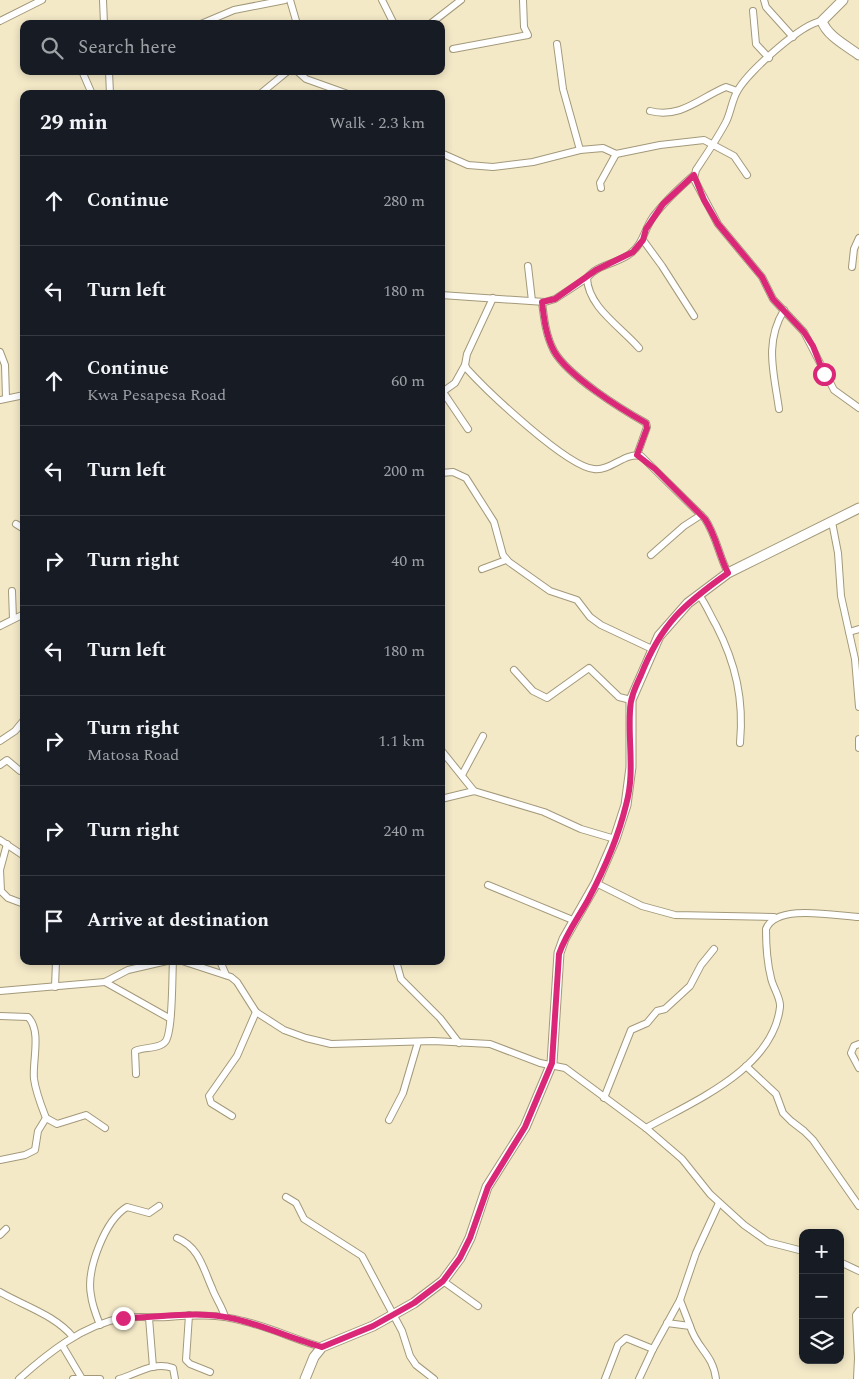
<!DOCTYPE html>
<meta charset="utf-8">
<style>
body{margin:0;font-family:Spectral,serif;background:#20242c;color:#f1f3f6}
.controls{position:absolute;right:15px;bottom:15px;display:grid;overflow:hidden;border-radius:10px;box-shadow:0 2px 8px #0003}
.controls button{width:45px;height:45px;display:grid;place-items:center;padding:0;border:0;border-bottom:1px solid #363941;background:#171b24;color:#f1f3f6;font:25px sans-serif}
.stop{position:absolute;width:15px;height:15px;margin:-11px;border:4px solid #db2777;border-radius:50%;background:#fff}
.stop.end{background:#db2777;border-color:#fff;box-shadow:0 1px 5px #0008}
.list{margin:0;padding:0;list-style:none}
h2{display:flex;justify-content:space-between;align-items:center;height:65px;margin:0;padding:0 20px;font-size:21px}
h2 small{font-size:16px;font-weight:400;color:#9ea1a6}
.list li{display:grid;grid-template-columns:32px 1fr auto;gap:15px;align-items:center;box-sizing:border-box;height:90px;padding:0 20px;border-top:1px solid #363941}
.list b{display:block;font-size:19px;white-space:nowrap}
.list p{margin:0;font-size:16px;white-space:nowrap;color:#9ea1a6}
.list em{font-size:16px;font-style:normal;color:#9ea1a6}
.icon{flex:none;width:28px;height:28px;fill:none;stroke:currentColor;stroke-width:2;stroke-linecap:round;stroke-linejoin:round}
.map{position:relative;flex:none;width:859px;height:1379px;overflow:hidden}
.search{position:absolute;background:#171b24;box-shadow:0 2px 8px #0003;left:20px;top:20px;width:425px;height:55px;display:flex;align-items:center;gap:12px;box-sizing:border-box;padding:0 18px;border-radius:10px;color:#9ea1a6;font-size:19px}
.panel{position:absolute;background:#171b24;box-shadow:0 2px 8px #0003;left:20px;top:90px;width:425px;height:875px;border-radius:10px}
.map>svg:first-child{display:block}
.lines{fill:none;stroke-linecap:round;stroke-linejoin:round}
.street-casing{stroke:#a3997a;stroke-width:8}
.secondary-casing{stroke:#a3997a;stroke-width:11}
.street{stroke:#fff;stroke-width:6}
.secondary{stroke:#fff;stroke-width:9}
.route{stroke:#db2777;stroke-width:6}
</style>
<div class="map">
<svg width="859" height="1379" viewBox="0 0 859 1379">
<rect width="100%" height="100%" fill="#f3e9c7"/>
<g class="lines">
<g class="street-casing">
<g id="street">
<polyline points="103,0 104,24"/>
<polyline points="290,0 297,24"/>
<polyline points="382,0 394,24"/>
<polyline points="764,0 766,7 793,37"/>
<polyline points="753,11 756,44 769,58"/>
<polyline points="0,21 42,0"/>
<path d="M822 21C802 23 748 72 738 90 732 99 731 112 726 122 717 139 706 155 696 170L694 179 718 224 762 277 773 299 804 332 834 390 859 408"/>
<polyline points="201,24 234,10 285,0"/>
<polyline points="430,24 461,0"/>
<polyline points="557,44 563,89 580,150"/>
<polyline points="453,49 528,35 524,27 523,0"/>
<polyline points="82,71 92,94"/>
<polyline points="109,71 110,94"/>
<polyline points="297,71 306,79 348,94"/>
<polyline points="260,94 288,71"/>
<path d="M650 111C681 119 701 97 726 87L737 91"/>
<polyline points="441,153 468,165 493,167 533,162 580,150 603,148 616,154 660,145 704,140 734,156 747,175"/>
<polyline points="601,188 600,183 616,154"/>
<polyline points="643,240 662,266 694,316"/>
<polyline points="528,266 532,301"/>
<polyline points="852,267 854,249 859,238"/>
<polyline points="441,295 545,302 555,299 587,278"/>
<path d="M493 298 467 354 465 365 467 369C487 391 567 467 594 469 611 471 625 452 641 456L705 519C716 535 719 556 728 573"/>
<path d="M542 302C544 319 546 336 554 351 568 376 621 409 646 423L647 427 637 455"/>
<path d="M639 348C621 327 588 307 587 278 597 264 618 264 631 253 643 244 644 230 653 217 665 201 679 188 694 175"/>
<polyline points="0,352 5,365 6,398"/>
<polyline points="443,392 468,429"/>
<polyline points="441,393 455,383 465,365"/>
<polyline points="0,400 24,395"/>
<path d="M779 409C774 373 764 343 784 310"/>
<polyline points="441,473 453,472 466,478 494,522 503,555 509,562 550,591 577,600 590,617 601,625 652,649"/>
<polyline points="832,522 838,553 841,596 855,659 859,707"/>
<polyline points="16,524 24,529"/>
<polyline points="651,555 684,526 701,515"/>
<polyline points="482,569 506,560"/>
<polyline points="12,591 13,619"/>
<path d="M699 595C706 604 710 615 716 625 736 664 744 700 740 743"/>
<polyline points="0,626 24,614"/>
<polyline points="849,632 859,629"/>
<polyline points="514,670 533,691 547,698 589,668 619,697 631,700"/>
<polyline points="859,739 859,748"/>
<polyline points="0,741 15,731 24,720"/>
<polyline points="441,750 474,791"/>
<polyline points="0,765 7,760 20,771 24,768"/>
<polyline points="462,775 483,736"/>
<polyline points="441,799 474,791 544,812 581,829 615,839"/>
<polyline points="0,840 24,856"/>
<polyline points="7,844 0,870 1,891 8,898 24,904"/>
<polyline points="596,883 642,906 675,915 774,917"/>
<polyline points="488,885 575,921"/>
<polyline points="182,961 231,977 237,982 256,1012 284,1030 306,1038 331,1044 433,1041 490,1044 540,1063 565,1068 646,1128 682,1159 710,1194 744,1225 768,1242 803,1251"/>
<polyline points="220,961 226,975"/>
<polyline points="396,961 401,979 440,1018 459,1043"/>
<polyline points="105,982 169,1018"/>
<polyline points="55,987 56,961"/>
<polyline points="0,991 105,982 128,970 167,961"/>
<path d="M0 1016 28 1017C42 1031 32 1062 34 1079 36 1093 41 1105 46 1118L57 1124 86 1115 105 1128"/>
<polyline points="859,1044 854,1046 851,1053 859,1068"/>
<polyline points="746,1066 776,1094 783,1113 791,1121 804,1131 813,1140 859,1206"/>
<path d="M136 1074 135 1051C143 1047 159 1049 165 1042 173 1034 172 975 173 961"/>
<polyline points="604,1098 631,1030 647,1023 657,1011 665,1009 690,986 701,965 714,949"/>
<polyline points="232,1116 211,1103 209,1096 237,1056 256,1012"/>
<polyline points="389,1120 403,1093 418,1042"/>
<path d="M646 1128C694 1101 773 1069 780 1007 781 998 773 988 771 978 767 962 766 945 766 929 776 903 836 916 859 917"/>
<polyline points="0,1160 25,1155 35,1150 38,1131 46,1118"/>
<polyline points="286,1197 296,1203 304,1219 362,1256 402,1331 410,1356 416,1365 434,1379"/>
<polyline points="0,1235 6,1229"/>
<path d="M177 1238C199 1247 203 1268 212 1288 216 1299 222 1306 225 1317"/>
<polyline points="840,1262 859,1271"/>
<polyline points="443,1281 478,1306"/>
<path d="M0 1292C24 1306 55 1315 73 1337"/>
<polyline points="680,1300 690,1326"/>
<polyline points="189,1315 186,1360 190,1364 210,1372"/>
<polyline points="149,1318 153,1367"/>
<path d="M667 1323 690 1326C697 1349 713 1354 716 1379"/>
<path d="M100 1325C96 1315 92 1305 91 1295 86 1270 105 1220 127 1207L149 1213 159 1206"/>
<polyline points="62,1345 81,1377"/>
<path d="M19 1379C48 1353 83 1325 122 1318 137 1316 153 1318 168 1317 193 1315 218 1314 243 1321 270 1327 296 1340 322 1347"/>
<polyline points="73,1379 100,1379"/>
<path d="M119 1379C137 1374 153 1361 173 1368L175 1379"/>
<polyline points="605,1379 618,1345 626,1338 653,1349"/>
<polyline points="639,1379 653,1349 680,1300 696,1253 719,1203"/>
<polyline points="857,1379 858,1358 856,1315 859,1311"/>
</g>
</g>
<g class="secondary-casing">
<g id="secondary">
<path d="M843 0 822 21C827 36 847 46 859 55"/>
<polyline points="305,1379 314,1357 322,1347 373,1326 414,1303 443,1281 460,1258 470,1238 487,1187 525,1127 552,1063 559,953 564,939 596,883 615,839 626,805 631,767 631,700 659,636 688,603 728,573 859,508"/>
</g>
</g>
<use href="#street" class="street"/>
<use href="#secondary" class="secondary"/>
</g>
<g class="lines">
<path class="route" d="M123 1318C151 1318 180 1313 208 1315 247 1317 285 1337 322 1347L373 1326 414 1303 443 1281 460 1258 470 1238 488 1187 525 1127 552 1063 559 954C566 934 578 918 588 900 604 870 618 838 626 805 635 774 628 742 630 711 630 698 636 686 641 675 661 624 684 604 728 573 719 556 716 535 705 519L655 469 637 455 647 428 646 423C621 409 568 376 554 351 546 336 544 319 542 302L555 299 596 270 633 252 643 240 646 229 663 204 694 175 704 200 718 224 762 277 773 299 804 332 813 346 824 374"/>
</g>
</svg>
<div class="controls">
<button>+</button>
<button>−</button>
<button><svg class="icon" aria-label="layers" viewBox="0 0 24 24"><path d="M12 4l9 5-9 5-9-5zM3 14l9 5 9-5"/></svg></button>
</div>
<div class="stop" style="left:824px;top:374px"></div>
<div class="stop end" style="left:123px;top:1318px"></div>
<div class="search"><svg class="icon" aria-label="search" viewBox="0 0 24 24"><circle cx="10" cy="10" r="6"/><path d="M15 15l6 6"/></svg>Search here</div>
<section class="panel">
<h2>29 min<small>Walk · 2.3 km</small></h2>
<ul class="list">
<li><svg class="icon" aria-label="ahead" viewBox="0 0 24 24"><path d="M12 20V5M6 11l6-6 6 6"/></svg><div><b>Continue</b></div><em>280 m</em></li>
<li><svg class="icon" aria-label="left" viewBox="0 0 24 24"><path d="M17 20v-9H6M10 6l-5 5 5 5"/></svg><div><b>Turn left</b></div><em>180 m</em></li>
<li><svg class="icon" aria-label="ahead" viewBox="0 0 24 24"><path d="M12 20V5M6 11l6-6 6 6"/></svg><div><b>Continue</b><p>Kwa Pesapesa Road</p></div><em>60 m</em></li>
<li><svg class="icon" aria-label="left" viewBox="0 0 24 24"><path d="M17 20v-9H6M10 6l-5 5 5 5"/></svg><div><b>Turn left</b></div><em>200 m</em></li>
<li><svg class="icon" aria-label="right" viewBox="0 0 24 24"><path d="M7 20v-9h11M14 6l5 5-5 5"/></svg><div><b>Turn right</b></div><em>40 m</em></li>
<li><svg class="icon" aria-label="left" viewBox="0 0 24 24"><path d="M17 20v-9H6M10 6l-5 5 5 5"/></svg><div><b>Turn left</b></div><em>180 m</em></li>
<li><svg class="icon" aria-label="right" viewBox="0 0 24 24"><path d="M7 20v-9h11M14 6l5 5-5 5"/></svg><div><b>Turn right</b><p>Matosa Road</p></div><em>1.1 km</em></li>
<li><svg class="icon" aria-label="right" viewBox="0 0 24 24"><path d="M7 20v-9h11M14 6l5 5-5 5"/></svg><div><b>Turn right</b></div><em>240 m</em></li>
<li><svg class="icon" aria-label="arrive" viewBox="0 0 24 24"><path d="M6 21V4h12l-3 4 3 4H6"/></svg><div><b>Arrive at destination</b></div></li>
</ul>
</section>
</div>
